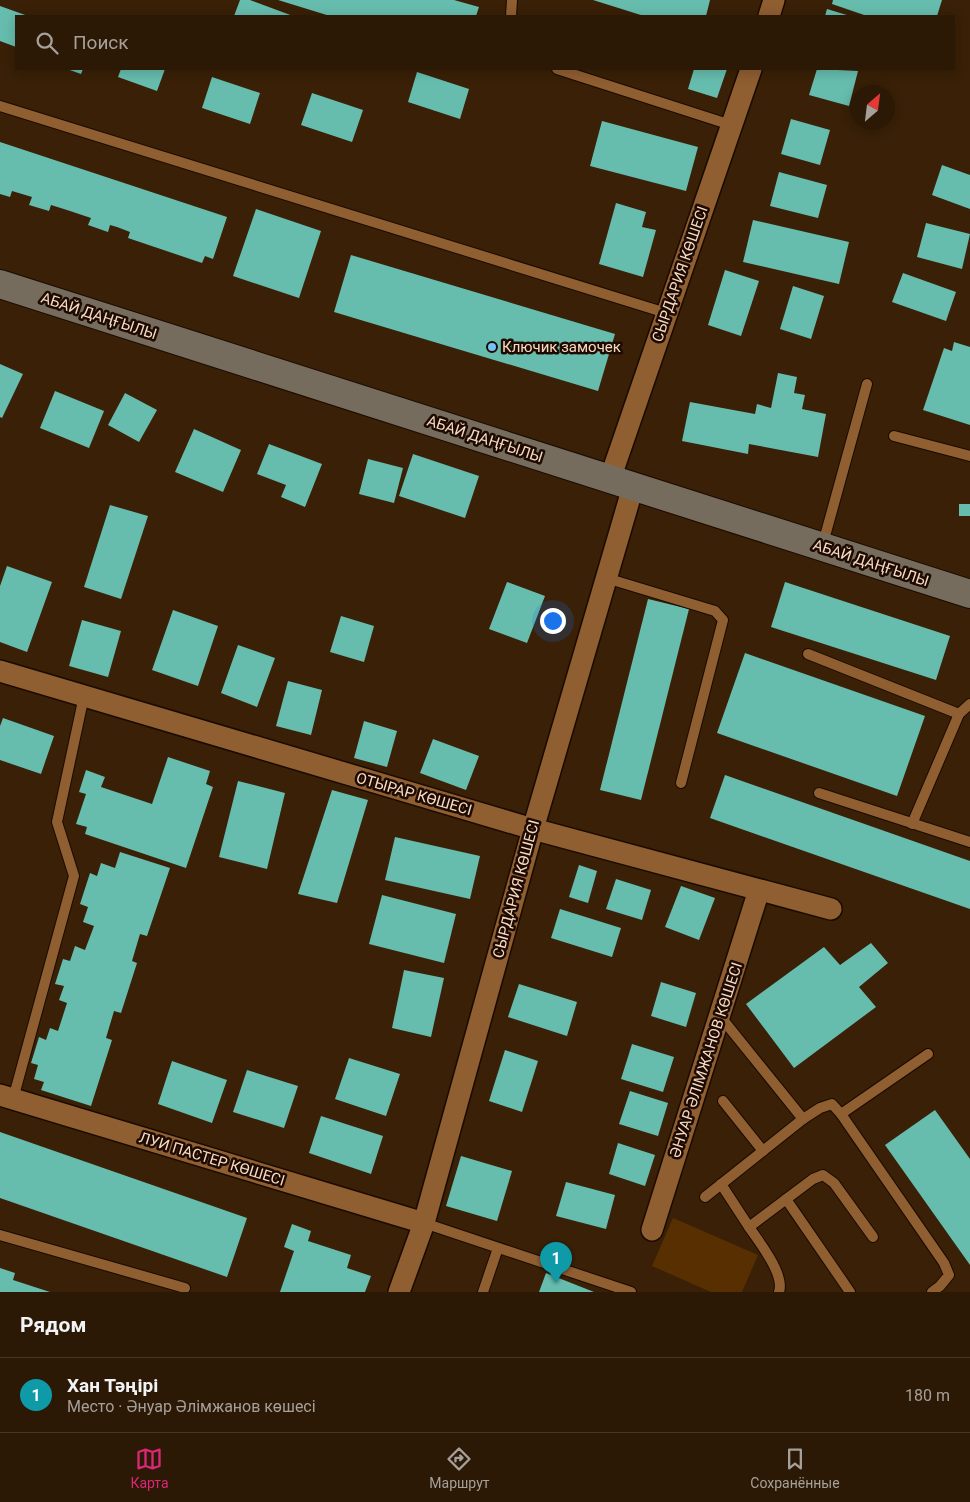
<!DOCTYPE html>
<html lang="ru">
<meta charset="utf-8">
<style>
body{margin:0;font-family:Roboto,sans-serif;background:#372513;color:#f1f3f6}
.compass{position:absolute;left:850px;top:85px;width:45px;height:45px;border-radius:50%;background:#2b1805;box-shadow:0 2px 12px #0003;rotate:28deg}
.you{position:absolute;left:552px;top:620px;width:18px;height:18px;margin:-12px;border:4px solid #fff;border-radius:50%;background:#1a73e8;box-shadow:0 0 0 8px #1a73e833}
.badge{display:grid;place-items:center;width:32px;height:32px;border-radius:50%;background:#db2777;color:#fff;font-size:16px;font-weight:700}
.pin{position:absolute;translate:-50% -41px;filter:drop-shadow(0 1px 2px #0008)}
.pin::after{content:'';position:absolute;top:26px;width:18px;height:15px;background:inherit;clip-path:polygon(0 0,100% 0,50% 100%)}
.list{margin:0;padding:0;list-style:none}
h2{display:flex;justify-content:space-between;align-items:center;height:65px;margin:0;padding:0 20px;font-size:21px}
h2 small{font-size:16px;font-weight:400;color:#a6a09a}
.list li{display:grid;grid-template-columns:32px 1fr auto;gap:15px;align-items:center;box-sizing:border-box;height:75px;padding:0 20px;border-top:1px solid #473727}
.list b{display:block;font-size:19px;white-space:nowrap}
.list p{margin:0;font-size:16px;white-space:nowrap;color:#a6a09a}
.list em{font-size:16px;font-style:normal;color:#a6a09a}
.icon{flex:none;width:28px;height:28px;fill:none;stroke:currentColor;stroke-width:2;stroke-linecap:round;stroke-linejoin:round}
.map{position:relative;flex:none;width:970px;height:1292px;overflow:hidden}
.search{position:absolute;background:#2b1805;box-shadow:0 2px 12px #0003;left:15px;right:15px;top:15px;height:55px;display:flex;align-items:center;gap:12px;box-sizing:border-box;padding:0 18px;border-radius:0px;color:#a6a09a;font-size:19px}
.sheet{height:140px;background:#2b1805}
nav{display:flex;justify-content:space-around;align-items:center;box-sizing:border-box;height:70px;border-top:1px solid #473727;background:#2b1805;font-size:14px;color:#a6a09a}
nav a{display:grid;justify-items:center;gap:2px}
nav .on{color:#db2777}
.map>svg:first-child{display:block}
.green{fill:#582f00}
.building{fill:#66bdae}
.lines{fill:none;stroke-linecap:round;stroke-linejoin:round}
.lane-casing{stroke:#1a0b01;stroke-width:12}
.street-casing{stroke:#1a0b01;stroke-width:24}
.secondary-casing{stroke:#1a0b01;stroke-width:30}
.lane{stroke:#8f5e31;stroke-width:10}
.street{stroke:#8f5e31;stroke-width:21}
.secondary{stroke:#766c5d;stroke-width:28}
.poi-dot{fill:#75c0f6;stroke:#1d0a00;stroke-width:2}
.labels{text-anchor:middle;stroke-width:5;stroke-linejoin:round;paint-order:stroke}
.street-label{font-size:15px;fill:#f7dac3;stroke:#1d0a00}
.poi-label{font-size:15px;fill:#f7dac3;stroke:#1d0a00;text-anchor:start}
</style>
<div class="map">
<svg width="970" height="1292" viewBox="0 0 970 1292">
<rect width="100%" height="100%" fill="#392007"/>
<polygon class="green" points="673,1218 758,1255 742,1292 711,1292 652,1266"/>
<g class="building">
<polygon points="240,0 250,0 293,16 234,16"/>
<polygon points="278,0 454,0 479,7 476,16 330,16"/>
<polygon points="593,0 710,0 706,16 644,16"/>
<polygon points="833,0 942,0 937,16 867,16 832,4"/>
<polygon points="0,6 28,16 16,16 16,47 0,41"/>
<polygon points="827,9 850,16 825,16"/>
<polygon points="67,69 83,69 81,74"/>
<polygon points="121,69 165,69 157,91 118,77"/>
<polygon points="694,69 727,69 717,98 688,89"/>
<polygon points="817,69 858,71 849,106 809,95"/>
<polygon points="417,72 469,89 460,119 408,102"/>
<polygon points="212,77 260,93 250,124 202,108"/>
<polygon points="312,93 363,110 352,142 301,125"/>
<polygon points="791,119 830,130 820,165 781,154"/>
<polygon points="602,121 698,147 686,191 590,166"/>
<polygon points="0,142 227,217 213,259 205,256 202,263 128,238 130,232 117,227 110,225 108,232 88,225 91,218 67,210 51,205 49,211 29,205 32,197 12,191 10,197 0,194"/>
<polygon points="942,165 970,175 970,209 932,195"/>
<polygon points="779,172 827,185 818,218 770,206"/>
<polygon points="616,203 646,212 642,227 656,230 643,277 599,264"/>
<polygon points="256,209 321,231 299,298 233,276"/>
<polygon points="753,220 849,242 839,284 743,262"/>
<polygon points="926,223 970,234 962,269 917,257"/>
<polygon points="351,255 615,334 598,391 334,312"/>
<polygon points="725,270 759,281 741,336 708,325"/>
<polygon points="903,273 956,292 946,321 892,302"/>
<polygon points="793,286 824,296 811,339 780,329"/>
<polygon points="954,342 970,347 970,425 923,410 944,348 952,351"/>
<polygon points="0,364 23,374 2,418 0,417"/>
<polygon points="778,373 797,377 794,393 805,395 802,409 826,414 818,457 749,444 748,454 682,441 690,402 755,414 757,404 771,408"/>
<polygon points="55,391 104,411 89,448 40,428"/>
<polygon points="125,393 157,410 139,442 108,425"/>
<polygon points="194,429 241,450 223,492 175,472"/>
<polygon points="269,444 322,464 305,507 281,497 286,485 257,474"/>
<polygon points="413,454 479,476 465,518 399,496"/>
<polygon points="368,459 403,468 394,503 359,494"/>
<rect x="959" y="504" width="11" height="12"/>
<polygon points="110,505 148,516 121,599 84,587"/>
<polygon points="7,566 52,582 27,652 0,642 0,586"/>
<polygon points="507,582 545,596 527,643 489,629"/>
<polygon points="785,582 950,636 936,680 771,627"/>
<polygon points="648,599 689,609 641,800 600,790"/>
<polygon points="173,610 218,626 198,686 152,670"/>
<polygon points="341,616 374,626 364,662 330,652"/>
<polygon points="82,620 121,631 108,677 69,666"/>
<polygon points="238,645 275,658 257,707 221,693"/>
<polygon points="745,653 925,716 897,796 717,733"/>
<polygon points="288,681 322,690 311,735 276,726"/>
<polygon points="3,718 54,736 41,774 0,760 0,726"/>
<polygon points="364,721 397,731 387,767 354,758"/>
<polygon points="433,739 479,756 466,790 420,773"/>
<polygon points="168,757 210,771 206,784 213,787 186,868 85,834 87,827 76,824 86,794 79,792 86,770 105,777 101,787 152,804"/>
<polygon points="725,775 970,861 970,909 710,818"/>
<polygon points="238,781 285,793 267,869 219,857"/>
<polygon points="332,790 368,800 337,903 298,894"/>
<polygon points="395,837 480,856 470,899 385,880"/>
<polygon points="120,852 170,868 147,936 140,934 132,961 137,963 121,1013 114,1011 106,1038 112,1040 91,1106 41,1090 44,1082 34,1079 38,1065 31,1063 39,1037 46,1040 50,1028 58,1031 67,1003 59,1000 64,986 55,984 63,959 70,961 75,946 85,950 94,926 83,922 88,907 80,904 90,873 97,876 101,863 115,868"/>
<polygon points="579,865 597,871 588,903 569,897"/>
<polygon points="616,879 651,890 642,920 606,909"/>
<polygon points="681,886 715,898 699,940 665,927"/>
<polygon points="382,895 456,914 444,963 369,944"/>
<polygon points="560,909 621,928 612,957 551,938"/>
<polygon points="871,943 888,963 859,987 876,1007 794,1068 746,1004 824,947 840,965"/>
<polygon points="404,970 444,978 431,1037 392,1028"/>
<polygon points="661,982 696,993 686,1027 651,1016"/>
<polygon points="519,984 577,1002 567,1036 508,1017"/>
<polygon points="632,1044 674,1057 663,1092 621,1079"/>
<polygon points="505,1050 538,1061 522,1112 489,1101"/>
<polygon points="349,1058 400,1074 386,1116 335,1099"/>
<polygon points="172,1061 227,1080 212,1123 158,1104"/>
<polygon points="247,1070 298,1086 284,1128 233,1112"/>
<polygon points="630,1091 668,1103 658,1136 619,1124"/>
<polygon points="935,1110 970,1159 970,1265 885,1145"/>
<polygon points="321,1116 383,1136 371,1174 309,1153"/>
<polygon points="0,1132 247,1218 227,1277 0,1198"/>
<polygon points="618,1143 655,1155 645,1186 609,1174"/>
<polygon points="461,1156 512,1171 497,1221 446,1206"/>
<polygon points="566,1182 615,1195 606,1229 556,1216"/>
<polygon points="292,1224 311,1231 308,1241 351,1255 347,1268 371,1276 365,1292 280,1292 294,1251 284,1247"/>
<polygon points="0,1268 15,1273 13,1280 50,1292 0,1292"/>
<polygon points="546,1273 594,1292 539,1292"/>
</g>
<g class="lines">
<g class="lane-casing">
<g id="lane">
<polyline points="511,16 512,0"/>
<polyline points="557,69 731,125"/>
<polyline points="0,106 666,313"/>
<polyline points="894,436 970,456"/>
<polyline points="822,547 867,384"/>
<polyline points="606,578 715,611 723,620 681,783"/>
<polyline points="808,654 959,714"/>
<polyline points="819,793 970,842"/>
<polyline points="912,824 959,714 970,704"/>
<polyline points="13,1099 74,876 57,822 84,696"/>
<polyline points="723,1101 763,1151"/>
<polyline points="841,1114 928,1054"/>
<polyline points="803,1119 820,1108 832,1104 841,1114 944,1263 949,1275 940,1286 932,1292"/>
<polyline points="721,1184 749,1227"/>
<polyline points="705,1197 803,1119 720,1016"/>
<polyline points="786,1199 850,1292"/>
<polyline points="424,1223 631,1292"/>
<polyline points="0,1235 185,1288"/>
<polyline points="483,1292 498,1248"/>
<path d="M779 1292C785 1274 759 1242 749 1227L813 1179 823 1175 834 1183 873 1237"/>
</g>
</g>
<g class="street-casing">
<g id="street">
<polyline points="769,16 774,0"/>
<polyline points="610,479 751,69"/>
<polyline points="0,671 533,829 831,909"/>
<polyline points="0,1095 424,1223"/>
<polyline points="652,1230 759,890"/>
<polyline points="399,1292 424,1223 533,829 633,487"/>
</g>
</g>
<g class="secondary-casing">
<polyline id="secondary" points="0,284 970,594"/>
</g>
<use href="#lane" class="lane"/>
<use href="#street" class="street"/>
<use href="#secondary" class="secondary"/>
</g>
<circle class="poi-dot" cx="492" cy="347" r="5"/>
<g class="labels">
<g class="street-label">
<text transform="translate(680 274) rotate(-71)" y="5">СЫРДАРИЯ КӨШЕСІ</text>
<text transform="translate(99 316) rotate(18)" y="5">АБАЙ ДАҢҒЫЛЫ</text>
<text transform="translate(485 439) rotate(18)" y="5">АБАЙ ДАҢҒЫЛЫ</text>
<text transform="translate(871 563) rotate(18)" y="5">АБАЙ ДАҢҒЫЛЫ</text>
<text transform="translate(414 794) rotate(16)" y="5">ОТЫРАР КӨШЕСІ</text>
<text transform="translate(516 889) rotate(-75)" y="5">СЫРДАРИЯ КӨШЕСІ</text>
<text transform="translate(706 1060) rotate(-72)" y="5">ӘНУАР ӘЛІМЖАНОВ КӨШЕСІ</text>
<text transform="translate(212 1159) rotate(17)" y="5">ЛУИ ПАСТЕР КӨШЕСІ</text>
</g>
<g class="poi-label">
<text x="502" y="352">Ключик замочек</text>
</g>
</g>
</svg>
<svg class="compass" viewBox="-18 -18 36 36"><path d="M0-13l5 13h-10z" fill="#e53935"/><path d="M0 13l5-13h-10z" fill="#a6a09a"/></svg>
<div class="you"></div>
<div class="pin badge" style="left:556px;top:1283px;background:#0f9aa8">1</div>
<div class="search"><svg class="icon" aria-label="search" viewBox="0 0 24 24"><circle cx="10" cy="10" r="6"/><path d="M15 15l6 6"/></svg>Поиск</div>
</div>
<section class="sheet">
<h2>Рядом<small></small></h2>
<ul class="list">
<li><span class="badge" style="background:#0f9aa8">1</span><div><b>Хан Тәңірі</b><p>Место · Әнуар Әлімжанов көшесі</p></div><em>180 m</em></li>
</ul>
</section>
<nav>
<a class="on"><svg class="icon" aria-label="map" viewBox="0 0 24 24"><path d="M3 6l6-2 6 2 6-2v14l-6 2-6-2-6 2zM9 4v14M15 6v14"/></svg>Карта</a>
<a><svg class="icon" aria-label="directions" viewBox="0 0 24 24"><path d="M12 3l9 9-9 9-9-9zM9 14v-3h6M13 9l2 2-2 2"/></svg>Маршрут</a>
<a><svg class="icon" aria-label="saved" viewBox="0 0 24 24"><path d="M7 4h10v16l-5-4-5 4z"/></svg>Сохранённые</a>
</nav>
